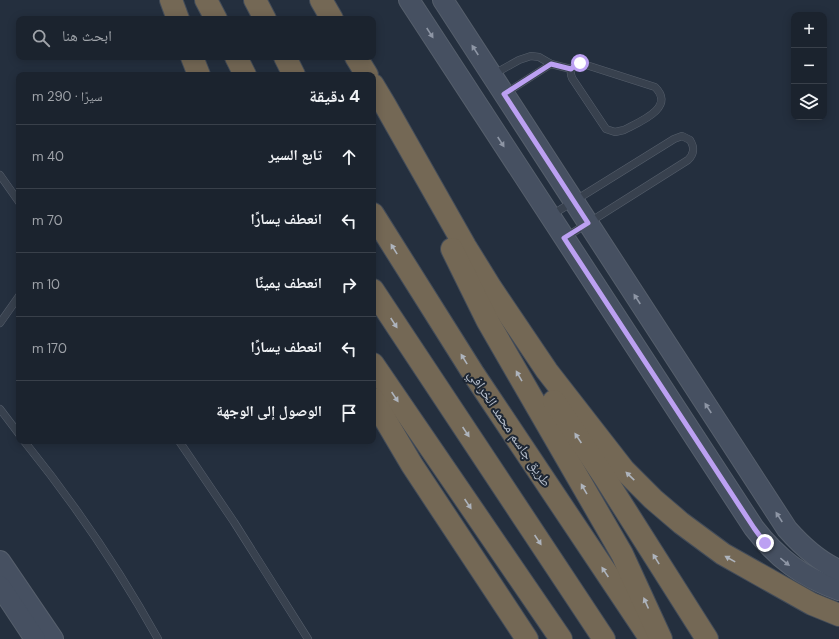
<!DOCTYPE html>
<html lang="ar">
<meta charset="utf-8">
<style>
body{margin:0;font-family:"DM Sans","Noto Naskh Arabic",sans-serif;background:#242b36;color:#f1f3f6;direction:rtl}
.controls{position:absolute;right:12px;top:12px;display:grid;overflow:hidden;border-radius:8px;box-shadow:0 2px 10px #0003}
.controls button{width:36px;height:36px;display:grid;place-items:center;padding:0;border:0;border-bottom:1px solid #39404a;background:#1b232e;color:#f1f3f6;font:20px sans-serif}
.stop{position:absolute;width:12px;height:12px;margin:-9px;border:3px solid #bca0f2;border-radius:50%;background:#fff}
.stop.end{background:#bca0f2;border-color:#fff;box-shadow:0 1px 4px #0008}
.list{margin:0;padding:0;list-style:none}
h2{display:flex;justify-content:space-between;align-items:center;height:52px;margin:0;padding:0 16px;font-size:17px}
h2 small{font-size:13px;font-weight:400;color:#a0a4aa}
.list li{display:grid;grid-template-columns:26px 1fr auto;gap:12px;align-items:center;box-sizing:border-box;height:64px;padding:0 16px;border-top:1px solid #39404a}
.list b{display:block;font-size:15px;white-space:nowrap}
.list em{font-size:13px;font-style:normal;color:#a0a4aa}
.icon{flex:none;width:22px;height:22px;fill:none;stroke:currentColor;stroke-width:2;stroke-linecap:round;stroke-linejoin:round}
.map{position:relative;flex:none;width:839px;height:639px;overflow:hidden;direction:ltr}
.search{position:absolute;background:#1b232e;box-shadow:0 2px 10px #0003;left:16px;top:16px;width:360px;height:44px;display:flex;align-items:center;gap:10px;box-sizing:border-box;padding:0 14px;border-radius:8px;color:#a0a4aa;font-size:15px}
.panel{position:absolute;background:#1b232e;box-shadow:0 2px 10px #0003;left:16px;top:72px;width:360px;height:372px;border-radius:8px;direction:rtl}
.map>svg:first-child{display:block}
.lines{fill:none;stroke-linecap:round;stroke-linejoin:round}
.lane-casing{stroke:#565f6c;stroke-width:8}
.secondary-casing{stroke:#565f6c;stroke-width:22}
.highway-casing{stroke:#434c59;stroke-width:24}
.lane{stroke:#38414e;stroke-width:7}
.secondary{stroke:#465061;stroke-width:20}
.highway{stroke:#746855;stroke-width:22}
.oneway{fill:#8e96a5}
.oneway2{fill:#aeb4bd}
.route{stroke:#bca0f2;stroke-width:5}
.labels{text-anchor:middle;stroke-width:4;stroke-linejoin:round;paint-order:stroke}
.street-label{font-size:14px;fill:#b4bcc9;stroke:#1d2633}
</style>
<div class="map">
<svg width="839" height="639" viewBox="0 0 839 639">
<rect width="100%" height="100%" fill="#242f3e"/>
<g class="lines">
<g class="lane-casing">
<g id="lane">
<path d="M580 63 655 87C676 108 639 122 624 130L615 132 606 129 572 78C569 71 572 65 580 63Z"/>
<polyline points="494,74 519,60 531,56 539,57 551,64 571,69"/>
<polyline points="506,93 551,64"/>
<polyline points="0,175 19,202"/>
<path d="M550 216 674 139 682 136 690 140C695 148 694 154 688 160L566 237"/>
<polyline points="0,323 19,296"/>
<polyline points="0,409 19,434"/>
<path d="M24 441C74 503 119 569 158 639"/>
<polyline points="179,441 234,522 308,639"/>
</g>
</g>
<g class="secondary-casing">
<g id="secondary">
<path d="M409 0 754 528C778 559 802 577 839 590"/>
<path d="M443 0 787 529C802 546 818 561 839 570"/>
<polyline points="0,561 53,639"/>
<polyline points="0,586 35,639"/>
</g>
</g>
<g class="highway-casing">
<g id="highway">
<polyline points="171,0 178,19"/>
<polyline points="206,0 216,19"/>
<polyline points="255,0 265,19"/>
<polyline points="321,0 332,19"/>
<polyline points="192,57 199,75"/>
<polyline points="236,57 245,75"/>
<polyline points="285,57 294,75"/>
<polyline points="356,57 367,75"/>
<polyline points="373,85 385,105 465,246 491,288 547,371 624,470 653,499 681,523 723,554 812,604 839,615"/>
<polyline points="373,214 473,373 650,638"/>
<polyline points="452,249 487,320 622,554 661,639"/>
<polyline points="373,290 604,639"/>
<polyline points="373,364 561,639"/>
<polyline points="373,399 412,465 527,639"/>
<polyline points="554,401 605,478 707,639"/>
</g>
</g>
<use href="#lane" class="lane"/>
<use href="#secondary" class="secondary"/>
<use href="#highway" class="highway"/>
</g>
<defs><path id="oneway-solid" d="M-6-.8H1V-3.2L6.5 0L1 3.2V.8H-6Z"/></defs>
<g class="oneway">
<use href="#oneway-solid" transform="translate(430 33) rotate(57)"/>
<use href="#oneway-solid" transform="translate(475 50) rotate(-123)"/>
<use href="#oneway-solid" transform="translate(501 142) rotate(57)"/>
<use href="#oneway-solid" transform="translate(637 299) rotate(-123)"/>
<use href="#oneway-solid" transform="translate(708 408) rotate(-123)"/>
<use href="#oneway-solid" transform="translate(779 517) rotate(-123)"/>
<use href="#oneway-solid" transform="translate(785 562) rotate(39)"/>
</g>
<g class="oneway2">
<use href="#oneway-solid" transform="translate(394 249) rotate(-122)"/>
<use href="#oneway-solid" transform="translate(394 323) rotate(57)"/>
<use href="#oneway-solid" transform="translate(464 359) rotate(-122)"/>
<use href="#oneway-solid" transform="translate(519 376) rotate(-120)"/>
<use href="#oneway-solid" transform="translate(395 397) rotate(56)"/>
<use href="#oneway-solid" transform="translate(466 432) rotate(56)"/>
<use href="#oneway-solid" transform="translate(578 438) rotate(-124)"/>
<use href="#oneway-solid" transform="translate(630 476) rotate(-136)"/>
<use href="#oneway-solid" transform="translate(584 489) rotate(-120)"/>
<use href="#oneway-solid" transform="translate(468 504) rotate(56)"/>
<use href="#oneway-solid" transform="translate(538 540) rotate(56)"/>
<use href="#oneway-solid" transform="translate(656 559) rotate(-122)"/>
<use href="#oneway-solid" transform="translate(730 559) rotate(-151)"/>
<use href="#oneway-solid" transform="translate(605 572) rotate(-124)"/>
<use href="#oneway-solid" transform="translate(646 603) rotate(-114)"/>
</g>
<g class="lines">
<polyline class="route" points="580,63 576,64 571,69 551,64 504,94 588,223 564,238 754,528 765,543"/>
</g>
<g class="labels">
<g class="street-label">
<text transform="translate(510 428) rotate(56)" y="5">طريق جاسم محمد الخرافي</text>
</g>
</g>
</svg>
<div class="controls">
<button>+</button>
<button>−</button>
<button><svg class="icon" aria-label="layers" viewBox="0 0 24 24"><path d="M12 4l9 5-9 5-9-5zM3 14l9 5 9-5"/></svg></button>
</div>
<div class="stop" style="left:580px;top:63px"></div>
<div class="stop end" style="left:765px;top:543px"></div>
<div class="search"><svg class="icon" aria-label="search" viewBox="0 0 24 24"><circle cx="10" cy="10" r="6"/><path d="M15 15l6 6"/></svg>ابحث هنا</div>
<section class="panel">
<h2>4 دقيقة<small>سيرًا · 290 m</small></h2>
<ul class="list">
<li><svg class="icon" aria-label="ahead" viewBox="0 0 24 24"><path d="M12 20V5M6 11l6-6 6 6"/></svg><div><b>تابع السير</b></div><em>40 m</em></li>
<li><svg class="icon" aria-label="left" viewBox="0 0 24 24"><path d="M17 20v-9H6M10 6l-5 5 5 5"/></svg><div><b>انعطف يسارًا</b></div><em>70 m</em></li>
<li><svg class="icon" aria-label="right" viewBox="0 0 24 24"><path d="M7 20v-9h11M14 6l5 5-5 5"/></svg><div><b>انعطف يمينًا</b></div><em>10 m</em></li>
<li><svg class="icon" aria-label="left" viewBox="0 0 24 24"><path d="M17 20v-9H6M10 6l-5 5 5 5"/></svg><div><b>انعطف يسارًا</b></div><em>170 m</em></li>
<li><svg class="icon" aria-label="arrive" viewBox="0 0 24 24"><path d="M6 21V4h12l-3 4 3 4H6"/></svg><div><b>الوصول إلى الوجهة</b></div></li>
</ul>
</section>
</div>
